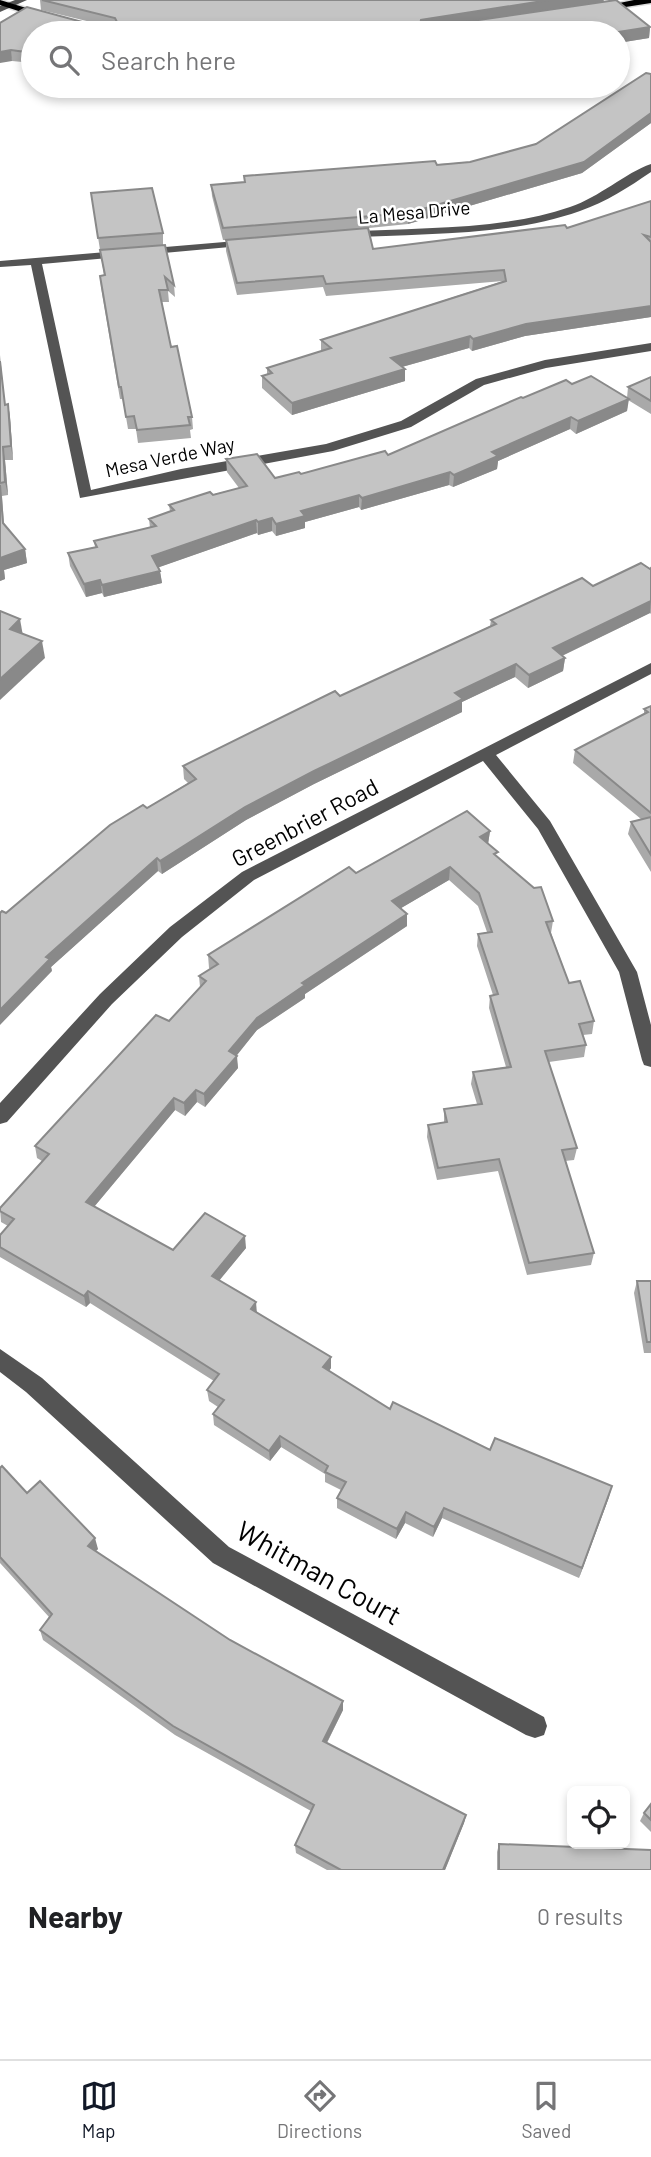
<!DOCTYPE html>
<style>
body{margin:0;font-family:Barlow,sans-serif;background:#f6f6f6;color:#202124}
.controls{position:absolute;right:21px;bottom:21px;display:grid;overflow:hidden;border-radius:10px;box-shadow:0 4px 10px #0003}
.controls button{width:63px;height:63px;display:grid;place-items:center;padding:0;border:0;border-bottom:2px solid #e0e0e0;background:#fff;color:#202124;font:35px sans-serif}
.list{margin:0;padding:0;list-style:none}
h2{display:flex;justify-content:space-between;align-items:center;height:91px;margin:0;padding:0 28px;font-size:30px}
h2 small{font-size:23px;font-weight:400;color:#757577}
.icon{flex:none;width:38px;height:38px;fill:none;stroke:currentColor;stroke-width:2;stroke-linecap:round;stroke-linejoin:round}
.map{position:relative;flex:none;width:651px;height:1870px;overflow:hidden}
.search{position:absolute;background:#fff;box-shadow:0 4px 10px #0003;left:21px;right:21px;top:21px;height:77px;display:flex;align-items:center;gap:18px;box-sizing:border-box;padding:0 24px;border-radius:38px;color:#757577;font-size:26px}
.sheet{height:189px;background:#fff}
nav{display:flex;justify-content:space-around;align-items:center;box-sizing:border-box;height:98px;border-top:2px solid #e0e0e0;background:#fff;font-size:19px;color:#757577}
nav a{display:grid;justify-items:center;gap:4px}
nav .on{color:#111827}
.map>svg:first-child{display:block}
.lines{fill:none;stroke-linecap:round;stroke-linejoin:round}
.major-casing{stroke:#dbdbdb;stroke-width:3}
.minor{fill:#545454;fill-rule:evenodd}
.major{fill:#000;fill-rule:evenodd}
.wall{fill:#a9a9a9}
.shaded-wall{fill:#898989}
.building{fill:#c4c4c4;stroke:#898989;stroke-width:2}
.labels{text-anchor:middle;stroke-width:5;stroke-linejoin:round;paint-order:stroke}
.far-street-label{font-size:19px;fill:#000;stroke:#fff}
.street-label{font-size:23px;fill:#000;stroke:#fff}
.near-street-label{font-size:28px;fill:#000;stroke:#fff}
</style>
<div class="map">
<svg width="651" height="1870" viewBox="0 0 651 1870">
<rect width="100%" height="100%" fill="#fff"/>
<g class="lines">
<g class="major-casing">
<g id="major">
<polygon points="0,0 46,14 48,16 43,19 0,5"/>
<polygon points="634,0 651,0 651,3 600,11 595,8"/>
</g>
</g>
<g class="minor">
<polygon points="15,0 27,0 0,12 0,6"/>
<path d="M651 164V172C629 187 606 202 580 211 507 237 422 233 345 238L339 235 345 232C419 227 500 231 570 207 600 197 625 173 651 164Z"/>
<polygon points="248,240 254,243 252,245 42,264 91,490 181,469 326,444 401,421 476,379 545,360 651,343 651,351 546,368 484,385 411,427 333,451 80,498 31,265 0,267 0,261"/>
<polygon points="651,663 651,674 496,755 550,821 637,972 651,1025 651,1067 644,1065 642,1060 619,972 538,829 483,761 254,880 182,937 112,1004 7,1122 0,1124 0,1103 100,994 170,927 242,872"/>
<polygon points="0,1349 42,1378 229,1547 544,1717 547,1726 544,1735 535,1738 526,1735 213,1563 26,1392 0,1372"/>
</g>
<use href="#major" class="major"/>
</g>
<g class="wall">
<polygon points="40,0 603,2 650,27 649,38 618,43 618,33 33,33 33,63 12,61 0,23 95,23 41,10"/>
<polygon points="651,74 651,123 582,173 408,224 369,228 373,249 567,228 651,201 651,317 525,336 472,351 469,348 402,367 405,369 405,381 292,415 262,388 262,376 267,374 267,368 321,351 321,340 503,281 326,296 323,287 237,295 226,251 226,240 223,240 212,196 211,185 244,182 244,176 470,162 536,144"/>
<polygon points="91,193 163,233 163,245 174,285 175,297 168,291 169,302 162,302 171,347 192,417 193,429 190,430 191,438 138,443 136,429 128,429 123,399 120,399 101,287 100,276 104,275"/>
<polygon points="0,355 5,405 8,404 10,417 13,460 5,460 8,495 2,496 4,524 25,549 27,563 4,570 5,579 0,581"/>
<polygon points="651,377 651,414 628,400 627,411 576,434 570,429 498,461 497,469 453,487 449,485 361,510 359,507 305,522 305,528 276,536 272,531 258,535 257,533 159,567 162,583 104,597 102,593 86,597 70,566 68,553 95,547 94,541 150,528 149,519 170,511 169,505 239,488 227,472 226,459 275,478 301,474 388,455 523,398 572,384 627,398 628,387"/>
<polygon points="651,568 651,614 650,613 562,656 565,658 563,671 528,688 515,677 462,702 462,712 314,784 246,820 162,874 158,871 51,967 52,971 6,913 147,808 188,783 184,779 183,766 340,696 490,626 491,620"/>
<polygon points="651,706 651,872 628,834 631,822 641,819 573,763 575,750 644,714 644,709"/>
<polygon points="490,831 488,844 497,857 553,921 551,933 569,983 594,1021 592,1034 583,1035 586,1045 584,1057 549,1062 577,1148 574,1160 565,1161 594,1253 591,1265 527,1275 498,1171 437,1180 427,1137 428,1125 444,1122 444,1109 477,1104 471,1084 473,1072 506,1067 489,1008 490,996 493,995 477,946 478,934 487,932 478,906 449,880 401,908 407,914 407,926 305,994 305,998 257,1030 236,1055 238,1068 205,1107 197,1102 185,1116 175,1110 94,1207 173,1250 246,1248 219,1280 257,1312 331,1368 329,1371 390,1409 609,1497 579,1578 442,1518 433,1537 405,1523 396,1539 337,1508 337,1498 341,1490 325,1482 325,1474 281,1447 270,1461 214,1425 213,1414 218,1407 209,1401 207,1390 214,1381 90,1303 86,1307 0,1257 0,1235 8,1226 1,1222 0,1208 42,1161 37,1158 35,1146 169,1021 200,987 199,976 210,969 209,968 208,955 356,873"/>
<polygon points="637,1281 651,1281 651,1353 644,1353 634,1293"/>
<polygon points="0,1468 27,1493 98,1549 96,1551 230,1640 343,1701 343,1710 327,1743 466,1815 464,1823 445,1870 327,1870 296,1853 295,1845 311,1811 175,1735 43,1640 40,1630 49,1617 0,1563"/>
<polygon points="651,1804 651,1832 640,1821 644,1813"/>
<polygon points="499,1844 651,1870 497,1870 497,1852"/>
</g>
<g class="shaded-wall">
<polygon points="549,0 604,0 603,2 420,33 420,24 421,20"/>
<polygon points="650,27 649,38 618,43 618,33 612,33"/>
<polygon points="11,50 12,61 0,63 0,52"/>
<polygon points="651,113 651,123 582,173 408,224 409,213"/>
<polygon points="651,306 651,317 525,336 472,351 473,339 526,324"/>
<polygon points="470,336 469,348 391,370 391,358"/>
<polygon points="405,369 405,381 292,415 292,403"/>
<polygon points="629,399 627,411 576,434 578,421"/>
<polygon points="8,404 10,417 13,460 11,446"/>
<polygon points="571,417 570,429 498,461 497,469 453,487 454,475 492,452"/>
<polygon points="3,447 5,460 8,495 5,482"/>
<polygon points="450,472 449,485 361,510 362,498"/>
<polygon points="359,495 359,507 305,522 305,528 276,536 276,524 301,511"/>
<polygon points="272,518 272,531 258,535 258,522"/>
<polygon points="256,520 257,533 154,569 152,556"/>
<polygon points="25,549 27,563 4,570 5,579 0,581 0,558"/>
<polygon points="160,571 162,583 104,597 102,585"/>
<polygon points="100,580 102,593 86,597 84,584"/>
<polygon points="651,601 650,613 551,661 553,648"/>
<polygon points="20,619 23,636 10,629"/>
<polygon points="42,641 45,658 0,700 0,679"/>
<polygon points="565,658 563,671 528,688 529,675"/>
<polygon points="516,664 515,677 462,702 462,712 314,784 246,820 162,874 160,861 245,807 455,693"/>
<polygon points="490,831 488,844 480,837"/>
<polygon points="157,858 158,871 51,967 52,971 0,1025 0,1010 46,957"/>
<polygon points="450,867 449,880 391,914 392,901"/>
<polygon points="407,914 407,926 305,994 305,998 257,1030 230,1064 229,1051 257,1018 302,983"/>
<polygon points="237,1056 238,1068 205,1107 204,1094"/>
<polygon points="196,1090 197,1102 185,1116 184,1103"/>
<polygon points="174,1098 175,1110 88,1214 86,1202"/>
<polygon points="245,1236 246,1248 214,1287 212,1276"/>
<polygon points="88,1291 90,1303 86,1307 84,1296"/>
<polygon points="256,1302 257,1314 251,1309"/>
<polygon points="331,1357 331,1368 323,1379 323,1367"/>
<polygon points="280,1436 281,1447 270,1461 269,1451"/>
<polygon points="612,1486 609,1497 579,1578 582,1568"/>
<polygon points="444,1508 442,1518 433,1537 434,1527"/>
<polygon points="406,1512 405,1523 396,1539 397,1529"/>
<polygon points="95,1538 98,1549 90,1556 88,1546"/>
<polygon points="343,1701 343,1710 323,1750 323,1741"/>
<polygon points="466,1815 464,1823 445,1870 443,1870"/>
</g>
<g class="building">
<polygon points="42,0 549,0 421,20 420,24 444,25 616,0 650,27 612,33 33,33 33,53 11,50 0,52 0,23 27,7 86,23 118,24 115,18"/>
<polygon points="646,73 651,74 651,113 584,162 409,213 223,228 211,185 245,182 244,176 435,161 437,165 470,162 536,144"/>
<polygon points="152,188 163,233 98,238 91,193"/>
<polygon points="651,201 651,237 644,235 651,242 651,306 526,324 473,339 470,336 391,358 405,369 292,403 262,376 272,373 267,368 331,348 321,340 506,281 504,270 326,284 323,276 237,283 226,240 368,228 373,249 565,225 567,228"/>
<polygon points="165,245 174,285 165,277 168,290 159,290 171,347 177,346 192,417 188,417 190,425 137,430 134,416 126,417 121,387 119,387 100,276 105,275 100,250"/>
<polygon points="0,361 5,405 8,404 11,446 3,447 5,482 0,483"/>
<polygon points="591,376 629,399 578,421 571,417 492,452 498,456 454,475 450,472 362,498 359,495 301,511 305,516 276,524 272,518 258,522 256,520 152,556 160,571 102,585 100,580 84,584 68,553 97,547 94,541 156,526 149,519 174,510 169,505 210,492 213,495 247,486 226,459 257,454 275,478 299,472 301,474 385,451 388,455 521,397 523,398 566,380 572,384"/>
<polygon points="651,377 651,401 628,387"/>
<polygon points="0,485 3,523 25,549 0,558"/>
<polygon points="641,563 650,569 651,568 651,601 553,648 565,658 529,675 516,664 455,693 463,699 314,771 245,807 160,861 157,858 46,957 50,959 0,1010 0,913 2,911 6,913 110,825 143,805 147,808 196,779 183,766 335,691 340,696 496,624 491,620 582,578 593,586"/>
<polygon points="0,611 20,619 10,629 42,641 0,679"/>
<polygon points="651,706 651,813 575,750 648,712 644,709"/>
<polygon points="467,811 490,831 480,837 498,852 494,854 534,888 541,887 553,921 546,922 569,983 580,981 594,1021 579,1024 586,1045 545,1051 577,1148 562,1150 594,1253 529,1263 499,1159 438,1168 428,1125 447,1122 444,1109 482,1104 473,1072 511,1067 490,996 498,994 478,934 492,932 479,893 450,867 392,901 407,914 302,983 305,985 257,1018 229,1051 237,1056 204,1094 196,1090 184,1103 174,1098 86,1202 173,1250 205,1213 245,1236 212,1276 256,1302 251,1309 331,1357 323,1367 390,1409 393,1402 490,1450 495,1438 612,1486 582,1568 444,1508 434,1527 406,1512 397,1529 337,1498 346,1482 325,1472 328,1466 280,1436 269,1451 213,1414 224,1400 207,1390 219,1374 88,1291 84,1296 0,1247 0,1235 14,1219 0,1211 0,1208 49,1154 35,1146 156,1015 169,1021 206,981 199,976 218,964 208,955 349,867 356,873"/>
<polygon points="651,817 651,855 631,822"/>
<polygon points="637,1281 651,1281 651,1342 647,1342"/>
<polygon points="2,1466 27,1493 40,1481 95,1538 88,1546 230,1640 343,1701 323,1741 466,1815 443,1870 341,1870 295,1845 314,1805 173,1726 40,1630 52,1614 0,1557 0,1468"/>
<polygon points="651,1804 651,1820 644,1813"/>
<polygon points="499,1844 651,1850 651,1870 499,1870"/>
</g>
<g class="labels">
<g class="far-street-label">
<text transform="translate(414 212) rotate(-5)" y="7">La Mesa Drive</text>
<text transform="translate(170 457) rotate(-12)" y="7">Mesa Verde Way</text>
</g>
<g class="street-label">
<text transform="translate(305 823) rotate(-28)" y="8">Greenbrier Road</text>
</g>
<g class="near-street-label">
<text transform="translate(319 1573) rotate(29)" y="10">Whitman Court</text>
</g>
</g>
</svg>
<div class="controls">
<button><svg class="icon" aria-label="locate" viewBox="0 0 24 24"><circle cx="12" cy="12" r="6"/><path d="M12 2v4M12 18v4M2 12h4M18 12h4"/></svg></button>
</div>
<div class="search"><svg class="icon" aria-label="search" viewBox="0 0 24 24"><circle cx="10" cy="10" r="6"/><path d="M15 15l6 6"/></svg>Search here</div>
</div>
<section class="sheet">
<h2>Nearby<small>0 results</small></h2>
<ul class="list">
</ul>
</section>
<nav>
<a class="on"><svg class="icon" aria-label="map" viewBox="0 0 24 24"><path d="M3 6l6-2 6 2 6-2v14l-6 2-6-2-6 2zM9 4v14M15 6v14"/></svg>Map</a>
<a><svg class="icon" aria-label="directions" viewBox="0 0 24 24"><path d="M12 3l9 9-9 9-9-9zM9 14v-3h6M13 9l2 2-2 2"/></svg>Directions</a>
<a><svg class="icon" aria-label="saved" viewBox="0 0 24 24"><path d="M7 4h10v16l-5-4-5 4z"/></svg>Saved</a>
</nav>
